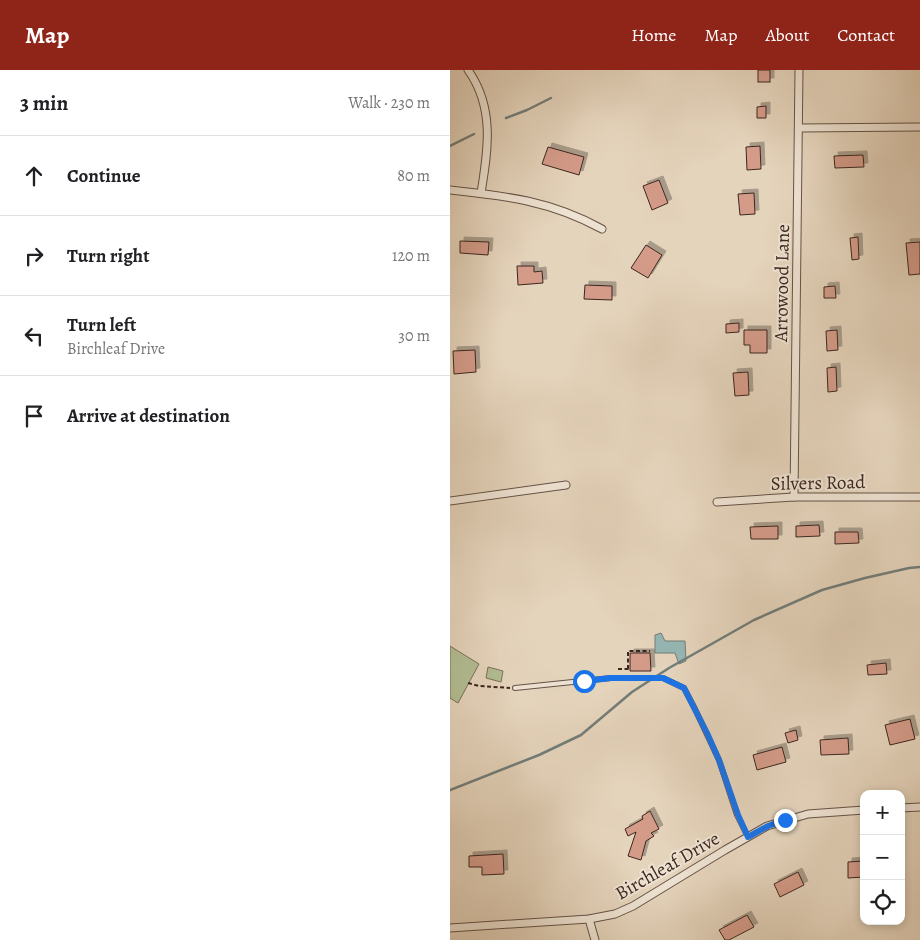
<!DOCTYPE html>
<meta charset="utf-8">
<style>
body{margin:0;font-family:Alegreya,serif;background:#f2f2f2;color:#202124}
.controls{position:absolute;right:15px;bottom:15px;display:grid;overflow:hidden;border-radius:10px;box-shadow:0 2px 8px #0003}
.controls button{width:45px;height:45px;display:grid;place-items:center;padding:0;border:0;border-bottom:1px solid #e0e0e0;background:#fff;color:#202124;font:25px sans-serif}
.stop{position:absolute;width:15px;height:15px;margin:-11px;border:4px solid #1a73e8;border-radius:50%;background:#fff}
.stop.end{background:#1a73e8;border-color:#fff;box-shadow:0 1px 5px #0008}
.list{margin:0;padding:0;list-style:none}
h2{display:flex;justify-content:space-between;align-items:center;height:65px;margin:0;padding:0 20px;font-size:21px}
h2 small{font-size:16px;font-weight:400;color:#757577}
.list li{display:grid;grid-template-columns:32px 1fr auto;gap:15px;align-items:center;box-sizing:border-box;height:80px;padding:0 20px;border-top:1px solid #e0e0e0}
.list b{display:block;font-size:19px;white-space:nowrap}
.list p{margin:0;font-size:16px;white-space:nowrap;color:#757577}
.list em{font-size:16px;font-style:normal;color:#757577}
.icon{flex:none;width:28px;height:28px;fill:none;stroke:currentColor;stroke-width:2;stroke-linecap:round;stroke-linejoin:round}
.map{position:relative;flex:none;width:470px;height:870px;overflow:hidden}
header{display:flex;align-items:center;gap:30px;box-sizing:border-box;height:70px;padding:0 25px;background:#8f2418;color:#fff}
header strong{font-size:24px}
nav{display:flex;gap:28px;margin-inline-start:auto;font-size:18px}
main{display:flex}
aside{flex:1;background:#fff}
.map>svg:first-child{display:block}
.green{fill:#b2bd93;stroke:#777258}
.water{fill:#96b7b5;stroke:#727d79}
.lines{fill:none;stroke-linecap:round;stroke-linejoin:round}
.stream{stroke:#727d79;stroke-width:2.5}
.building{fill:#d49b89;stroke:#3c261e;filter:url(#shadow)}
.lane-casing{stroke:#665246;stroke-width:6}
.street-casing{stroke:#665246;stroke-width:9}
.path{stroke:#3c261e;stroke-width:2;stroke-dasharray:4 2.5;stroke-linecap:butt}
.lane{stroke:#eee3d3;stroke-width:4}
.street{stroke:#eee3d3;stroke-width:7}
.route{stroke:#1a73e8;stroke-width:6}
.labels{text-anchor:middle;stroke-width:4;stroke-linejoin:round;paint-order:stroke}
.street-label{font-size:19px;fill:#3c261e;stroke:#eee3d3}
</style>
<header>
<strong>Map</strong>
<nav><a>Home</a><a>Map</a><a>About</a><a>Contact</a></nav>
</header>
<main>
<aside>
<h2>3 min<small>Walk · 230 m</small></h2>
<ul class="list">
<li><svg class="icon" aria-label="ahead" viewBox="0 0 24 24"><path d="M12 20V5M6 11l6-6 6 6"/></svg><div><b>Continue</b></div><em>80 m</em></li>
<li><svg class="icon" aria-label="right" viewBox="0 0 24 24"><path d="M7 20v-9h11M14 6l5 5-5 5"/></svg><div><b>Turn right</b></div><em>120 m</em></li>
<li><svg class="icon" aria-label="left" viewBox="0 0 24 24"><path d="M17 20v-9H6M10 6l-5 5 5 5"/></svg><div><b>Turn left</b><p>Birchleaf Drive</p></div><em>30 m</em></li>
<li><svg class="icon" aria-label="arrive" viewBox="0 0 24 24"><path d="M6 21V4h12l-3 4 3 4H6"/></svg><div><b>Arrive at destination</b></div></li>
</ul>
</aside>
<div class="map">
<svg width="470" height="870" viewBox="0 0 470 870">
<defs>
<filter id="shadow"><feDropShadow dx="4" dy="-4" stdDeviation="0" flood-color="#0004"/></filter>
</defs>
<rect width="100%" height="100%" fill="#e5d4bc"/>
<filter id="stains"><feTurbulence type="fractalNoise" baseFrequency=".004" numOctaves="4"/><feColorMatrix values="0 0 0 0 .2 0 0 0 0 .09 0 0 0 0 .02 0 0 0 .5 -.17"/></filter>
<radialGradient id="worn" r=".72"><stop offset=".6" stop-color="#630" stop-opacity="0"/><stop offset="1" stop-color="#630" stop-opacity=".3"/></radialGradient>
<g class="green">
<polygon points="0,576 29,594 8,633 0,628"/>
<polygon points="38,597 53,601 51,612 36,608"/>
</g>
<polygon class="water" points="211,563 215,571 235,571 236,591 229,594 225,583 205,583 205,565"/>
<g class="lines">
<g class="stream">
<polyline points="56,48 77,40 101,28"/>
<polyline points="0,76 24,64"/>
<polyline points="0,720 89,685 131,665 182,622 219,598 304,550 372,520 415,508 459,498 470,497"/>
</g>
</g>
<g class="building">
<rect x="308" y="0" width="12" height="12"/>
<polygon points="316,36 316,48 307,48 307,37"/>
<polygon points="310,76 311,99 297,100 296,77"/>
<polygon points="98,77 134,87 129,105 92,94"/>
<polygon points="413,85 414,97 385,98 384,86"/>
<polygon points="209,110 218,133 202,140 193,116"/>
<polygon points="304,123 305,144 290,145 288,124"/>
<polygon points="408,167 409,189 402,190 400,168"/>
<polygon points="10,171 39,172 38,185 10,183"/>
<polygon points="470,172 470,204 459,205 456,173"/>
<polygon points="196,175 212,185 198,208 181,198"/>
<polygon points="67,196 84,196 84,202 92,201 93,213 68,215"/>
<polygon points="135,215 162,216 162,230 134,229"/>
<polygon points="385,216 386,228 374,228 374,217"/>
<polygon points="289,253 289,262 276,263 276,254"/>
<polygon points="294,260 317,260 317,283 300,283 300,275 294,275"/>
<polygon points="387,260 388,280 377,281 376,261"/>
<polygon points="25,280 26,302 4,304 3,281"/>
<polygon points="386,297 387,321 378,322 377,298"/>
<polygon points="298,302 299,325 285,326 283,303"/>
<polygon points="369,455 370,466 346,467 346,456"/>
<polygon points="328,456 328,469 301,469 300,457"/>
<polygon points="385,462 408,462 409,473 385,474"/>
<polygon points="180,583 200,583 201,601 180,601"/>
<polygon points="436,593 437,604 418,605 417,595"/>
<polygon points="460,649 465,669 440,675 435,655"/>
<polygon points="346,660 348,670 338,673 335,663"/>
<polygon points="398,668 399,684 371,685 370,670"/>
<polygon points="332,677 336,692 307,700 303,685"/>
<polygon points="200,741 209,759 201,763 204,766 196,771 191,790 178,786 186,762 178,766 175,759 193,749 192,746"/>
<polygon points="53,784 54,804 32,805 32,797 19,797 19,786"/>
<polygon points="414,791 414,807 398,808 398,792"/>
<polygon points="348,802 354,815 330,827 324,814"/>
<polygon points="297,845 304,857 279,870 275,870 269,860"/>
</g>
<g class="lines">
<g class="lane-casing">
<polyline id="lane" points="65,618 161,608 213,608 234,618 245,639 269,690 287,745 298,767"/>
</g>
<g class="street-casing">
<g id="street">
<path d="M18 0C45 38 38 80 31 123"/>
<polyline points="349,58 470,57"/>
<path d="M0 120C57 126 101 131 152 159"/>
<polyline points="344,427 349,0"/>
<polyline points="0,431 116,415"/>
<polyline points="267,432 344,427 470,427"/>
<polyline points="451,738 470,737"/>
<polyline points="139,849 145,870"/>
<polyline points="0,858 139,849 165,844 183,836 275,780 317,756 358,744 414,740"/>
</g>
</g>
<g class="path">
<polyline points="168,599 180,599"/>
<polyline points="178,599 178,581 200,581"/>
<polyline points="18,613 29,616 60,618"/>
</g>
<use href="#lane" class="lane"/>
<use href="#street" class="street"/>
</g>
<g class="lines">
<polyline class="route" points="134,611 161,608 213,608 234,618 257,663 269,690 288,745 298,767 318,756 335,750"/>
</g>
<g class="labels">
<g class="street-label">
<text transform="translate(331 213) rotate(-89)" y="7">Arrowood Lane</text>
<text transform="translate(368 412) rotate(-1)" y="7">Silvers Road</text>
<text transform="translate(217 795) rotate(-30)" y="7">Birchleaf Drive</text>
</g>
</g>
<rect width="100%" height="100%" filter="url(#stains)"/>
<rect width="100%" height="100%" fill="url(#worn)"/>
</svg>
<div class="controls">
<button>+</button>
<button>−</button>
<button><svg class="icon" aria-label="locate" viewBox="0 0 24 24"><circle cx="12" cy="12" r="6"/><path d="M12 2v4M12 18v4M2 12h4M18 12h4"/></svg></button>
</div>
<div class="stop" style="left:134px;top:611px"></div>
<div class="stop end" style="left:335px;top:750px"></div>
</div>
</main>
